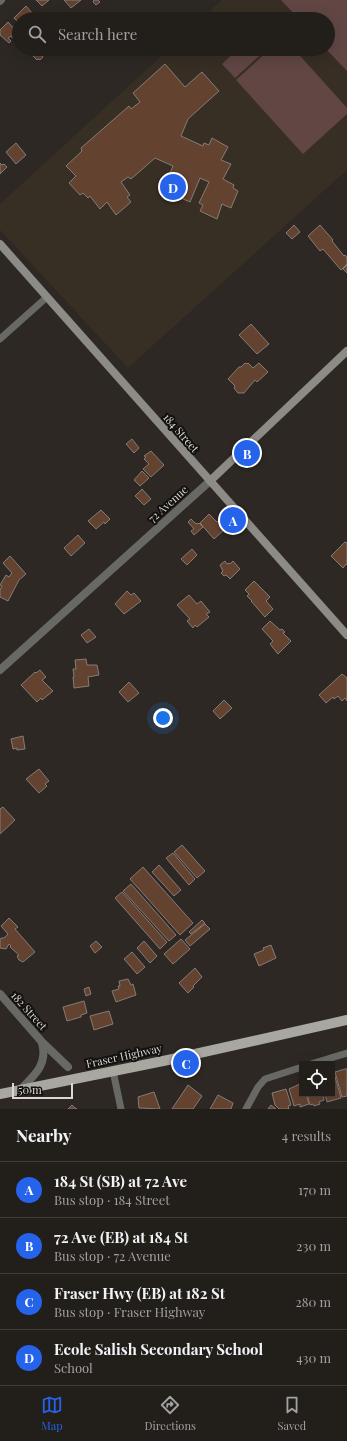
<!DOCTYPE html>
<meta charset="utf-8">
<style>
body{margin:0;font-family:"Playfair Display",serif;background:#2e2b27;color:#f1f3f6}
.controls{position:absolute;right:12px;bottom:12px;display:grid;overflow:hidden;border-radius:0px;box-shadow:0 4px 16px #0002}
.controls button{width:36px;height:36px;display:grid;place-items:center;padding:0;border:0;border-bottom:1px solid #3f3c39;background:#221e1a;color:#f1f3f6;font:20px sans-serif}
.scale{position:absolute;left:12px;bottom:10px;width:61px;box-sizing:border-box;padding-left:4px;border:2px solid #dbd8d4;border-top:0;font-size:11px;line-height:14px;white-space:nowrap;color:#dbd8d4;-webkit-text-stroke:3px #13110f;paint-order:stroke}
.you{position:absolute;left:163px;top:718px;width:14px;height:14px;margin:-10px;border:3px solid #fff;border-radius:50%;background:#1a73e8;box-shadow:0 0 0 6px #1a73e833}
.badge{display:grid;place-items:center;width:26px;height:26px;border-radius:50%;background:#2563eb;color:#fff;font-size:13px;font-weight:700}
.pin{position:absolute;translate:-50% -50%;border:2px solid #fff;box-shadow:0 1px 4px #0006}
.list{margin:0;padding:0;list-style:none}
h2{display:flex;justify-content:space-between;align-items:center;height:52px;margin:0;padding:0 16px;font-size:17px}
h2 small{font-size:13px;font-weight:400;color:#a2a2a2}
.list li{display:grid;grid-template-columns:26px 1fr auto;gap:12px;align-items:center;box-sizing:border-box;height:56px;padding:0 16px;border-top:1px solid #3f3c39}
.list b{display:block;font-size:15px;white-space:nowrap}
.list p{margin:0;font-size:13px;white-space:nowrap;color:#a2a2a2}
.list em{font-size:13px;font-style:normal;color:#a2a2a2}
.icon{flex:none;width:22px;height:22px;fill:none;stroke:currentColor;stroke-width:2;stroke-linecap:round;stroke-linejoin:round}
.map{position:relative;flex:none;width:347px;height:1109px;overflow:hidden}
.search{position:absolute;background:#221e1a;box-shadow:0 4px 16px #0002;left:12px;right:12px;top:12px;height:44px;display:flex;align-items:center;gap:10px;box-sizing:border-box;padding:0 14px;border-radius:22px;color:#a2a2a2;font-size:15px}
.sheet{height:276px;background:#221e1a}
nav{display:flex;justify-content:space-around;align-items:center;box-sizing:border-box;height:56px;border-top:1px solid #3f3c39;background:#221e1a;font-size:11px;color:#a2a2a2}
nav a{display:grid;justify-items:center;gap:2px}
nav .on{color:#2563eb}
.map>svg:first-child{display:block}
.built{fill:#372e24}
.green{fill:#614644}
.building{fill:#644230;stroke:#847c78}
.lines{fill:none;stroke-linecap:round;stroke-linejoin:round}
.minor{stroke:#686864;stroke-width:7}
.tertiary{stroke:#686864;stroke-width:8}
.secondary{stroke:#8c8b86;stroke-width:8}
.primary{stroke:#a8a7a0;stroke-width:10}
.labels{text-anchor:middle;stroke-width:4;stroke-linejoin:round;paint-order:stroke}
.street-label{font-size:11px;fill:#dbd8d4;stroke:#13110f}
</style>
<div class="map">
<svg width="347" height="1109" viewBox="0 0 347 1109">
<rect width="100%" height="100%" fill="#2d2823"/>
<polygon class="built" points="222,0 347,0 347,170 128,368 0,230 0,204 169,49 328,49 328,19 201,19"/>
<g class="green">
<polygon points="281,0 347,0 347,71 326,49 328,49 328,19 299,19"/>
<polygon points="238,49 267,49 235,78 222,64"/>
<polygon points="270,49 294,49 347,108 347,114 303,154 236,80"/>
</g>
<g class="building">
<polygon points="36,0 49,0 42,6"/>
<polygon points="64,0 81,0 71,8"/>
<polygon points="94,0 98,0 100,2 96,5 93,2"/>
<polygon points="26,6 33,14 28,19 19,19 19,23 14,18"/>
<polygon points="8,22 19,34 19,37 15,41 11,36 8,38 11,41 9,43 0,35 0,30"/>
<polygon points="38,50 43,57 40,60 38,59 37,60 32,55"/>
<polygon points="165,64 185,87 202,72 219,91 188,119 181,136 203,146 204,143 209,145 212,138 228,147 221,160 231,164 223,179 234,185 233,188 238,191 231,208 222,204 217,219 200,211 203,205 199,203 209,182 200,178 190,202 163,190 173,166 155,158 131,179 128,177 121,182 130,195 127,197 131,202 116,215 107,202 100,209 90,196 88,198 83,193 80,195 69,183 76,176 66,166 82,151 81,148 129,106 131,109 140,102 133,93"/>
<polygon points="16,143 26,155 16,164 6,152"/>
<polygon points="0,163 2,165 4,164 7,167 0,174"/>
<polygon points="294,225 300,232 292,239 286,233"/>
<polygon points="320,225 333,240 332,241 344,256 345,255 347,257 347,264 341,270 323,249 320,251 308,236"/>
<polygon points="347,265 347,273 343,269"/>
<polygon points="251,324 269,344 257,354 239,335"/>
<polygon points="245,363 247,364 248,363 253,368 259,363 268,372 257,382 255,380 244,393 238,393 234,388 235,386 228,379 239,367 241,367"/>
<polygon points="132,439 139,448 134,453 126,444"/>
<polygon points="151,451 164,465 151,477 143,469 149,464 144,459 146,457 144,456"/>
<polygon points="142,471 149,478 140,486 134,480"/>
<polygon points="142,489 151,499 144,505 135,496"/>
<polygon points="101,510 110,519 105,524 104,522 96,529 88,521"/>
<polygon points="209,514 217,522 218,521 225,529 214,539 200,523"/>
<polygon points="191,519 195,523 198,524 199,523 203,527 194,535 191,531 194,529 188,522"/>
<polygon points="78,535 85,543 71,556 64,548"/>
<polygon points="345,542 347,543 347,565 346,564 343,568 331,556"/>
<polygon points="192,549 197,555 187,565 181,559"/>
<polygon points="10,556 26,574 19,580 8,601 0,597 0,590 2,586 0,585 6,575 9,577 12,573 3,563"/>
<polygon points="225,561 227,564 229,563 230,564 233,561 240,569 230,579 226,575 224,576 221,573 223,571 220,565"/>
<polygon points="254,581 270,597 266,601 273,609 265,617 251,601 252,601 247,596 249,594 245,590"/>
<polygon points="127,591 131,595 134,593 141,601 124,614 115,604"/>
<polygon points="189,595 197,604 201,601 210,612 206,614 209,617 197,627 195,625 193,628 187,621 190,619 177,605"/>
<polygon points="270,621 280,630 282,629 285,632 283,633 291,641 278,654 270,644 273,641 262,629"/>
<polygon points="89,629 96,637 87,643 81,635"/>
<polygon points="86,659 87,665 97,665 99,675 88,677 89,686 74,688 73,677 74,677 73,669 76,669 75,660"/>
<polygon points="40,670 46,677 42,680 53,691 42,700 41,698 37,702 21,685 35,672 36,673"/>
<polygon points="342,674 347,678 347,701 345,698 342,701 338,696 334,699 333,697 326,703 319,695"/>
<polygon points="129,682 139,693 128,702 119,692"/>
<polygon points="224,700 232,708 220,719 213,711"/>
<polygon points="23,736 25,749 17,750 17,748 13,749 11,739"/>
<polygon points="39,769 49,781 45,784 47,786 39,793 26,779"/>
<polygon points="3,807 15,820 0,834 0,809"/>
<polygon points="182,845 205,871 197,878 174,852"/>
<polygon points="173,853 195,879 189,885 166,858"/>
<polygon points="159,865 181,890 174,896 152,872"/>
<polygon points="143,867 193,923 180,935 130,879"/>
<polygon points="131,884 176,935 169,941 123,891"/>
<polygon points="122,892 167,942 160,949 115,898"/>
<polygon points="9,918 18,927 15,929 35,952 23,962 19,960 17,956 19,955 10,947 11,946 9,944 6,949 0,948 0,939 2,938 4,938 8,934 1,926"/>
<polygon points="202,920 205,923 191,934 189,932"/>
<polygon points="205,924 210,929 190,946 185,940"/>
<polygon points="181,939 190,949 173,964 164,954"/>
<polygon points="96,941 102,947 95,953 90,946"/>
<polygon points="144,941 157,956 150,963 137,948"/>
<polygon points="271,945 276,958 259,966 254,954 264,950 263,948"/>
<polygon points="132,952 145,967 137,974 124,959"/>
<polygon points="195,968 202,977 193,986 194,987 188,993 179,983"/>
<polygon points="128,979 131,985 133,984 136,995 116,1002 112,991 119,989 118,986 120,986 119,981"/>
<polygon points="89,987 91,994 86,996 84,989"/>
<polygon points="84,1001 87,1013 81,1015 81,1017 67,1021 63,1007"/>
<polygon points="109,1011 113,1024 94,1030 90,1016"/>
<polygon points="345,1069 347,1069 347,1096 342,1097 335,1072"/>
<polygon points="334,1073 341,1098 327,1102 325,1094 332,1094 332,1074"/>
<polygon points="302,1083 302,1094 306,1094 309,1104 300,1107 300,1104 294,1106 289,1089"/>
<polygon points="188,1085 202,1096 193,1109 172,1109"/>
<polygon points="286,1089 291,1105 288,1106 289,1109 279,1109 275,1105 272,1093"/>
<polygon points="154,1092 160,1109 139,1108 138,1097"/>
<polygon points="307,1094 323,1094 324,1100 319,1102 320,1104 314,1106 313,1104 310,1105"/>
<polygon points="218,1095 233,1103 231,1109 210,1109"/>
<polygon points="72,1105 75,1108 77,1109 68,1109"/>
<polygon points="271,1105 276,1109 268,1109"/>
</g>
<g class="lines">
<g class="minor">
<polyline points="0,339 47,297"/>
<polyline points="311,1064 347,1053"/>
<polyline points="113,1071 121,1109"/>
<polyline points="246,1109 258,1087 265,1079 302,1067"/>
</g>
<g class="tertiary">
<polyline points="0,1 1,0"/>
<polyline points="0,670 210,481"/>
<polyline points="0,994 42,1042 68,1067"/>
<path d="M21 1089C35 1075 48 1064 42 1043"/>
</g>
<g class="secondary">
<polyline points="0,244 347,635"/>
<polyline points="210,481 347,351"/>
</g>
<polyline class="primary" points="0,1094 168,1060 347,1020"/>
</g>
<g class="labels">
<g class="street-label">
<text transform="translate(181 433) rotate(49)" y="4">184 Street</text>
<text transform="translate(168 504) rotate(-42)" y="4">72 Avenue</text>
<text transform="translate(29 1011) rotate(48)" y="4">182 Street</text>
<text transform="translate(124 1056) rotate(-12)" y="4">Fraser Highway</text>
</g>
</g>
</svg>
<div class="controls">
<button><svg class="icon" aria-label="locate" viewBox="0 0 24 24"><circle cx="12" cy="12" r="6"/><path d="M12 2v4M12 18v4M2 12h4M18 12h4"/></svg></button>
</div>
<div class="scale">50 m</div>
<div class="you"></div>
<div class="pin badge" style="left:233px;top:520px">A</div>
<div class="pin badge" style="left:247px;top:453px">B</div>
<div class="pin badge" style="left:186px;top:1063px">C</div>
<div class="pin badge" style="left:173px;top:187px">D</div>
<div class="search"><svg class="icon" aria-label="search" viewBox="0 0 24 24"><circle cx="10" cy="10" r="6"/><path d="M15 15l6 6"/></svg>Search here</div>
</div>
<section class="sheet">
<h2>Nearby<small>4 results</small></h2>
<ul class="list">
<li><span class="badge">A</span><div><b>184 St (SB) at 72 Ave</b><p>Bus stop · 184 Street</p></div><em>170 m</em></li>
<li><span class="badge">B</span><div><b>72 Ave (EB) at 184 St</b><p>Bus stop · 72 Avenue</p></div><em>230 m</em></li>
<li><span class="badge">C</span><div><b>Fraser Hwy (EB) at 182 St</b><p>Bus stop · Fraser Highway</p></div><em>280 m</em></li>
<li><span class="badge">D</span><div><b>Ecole Salish Secondary School</b><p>School</p></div><em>430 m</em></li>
</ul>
</section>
<nav>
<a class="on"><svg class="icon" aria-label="map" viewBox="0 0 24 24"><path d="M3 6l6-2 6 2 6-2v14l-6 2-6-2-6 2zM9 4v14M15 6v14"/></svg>Map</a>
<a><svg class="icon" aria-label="directions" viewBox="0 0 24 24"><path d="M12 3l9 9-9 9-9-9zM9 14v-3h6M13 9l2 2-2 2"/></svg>Directions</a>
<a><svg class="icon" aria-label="saved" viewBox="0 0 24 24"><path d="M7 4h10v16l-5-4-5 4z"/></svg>Saved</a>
</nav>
